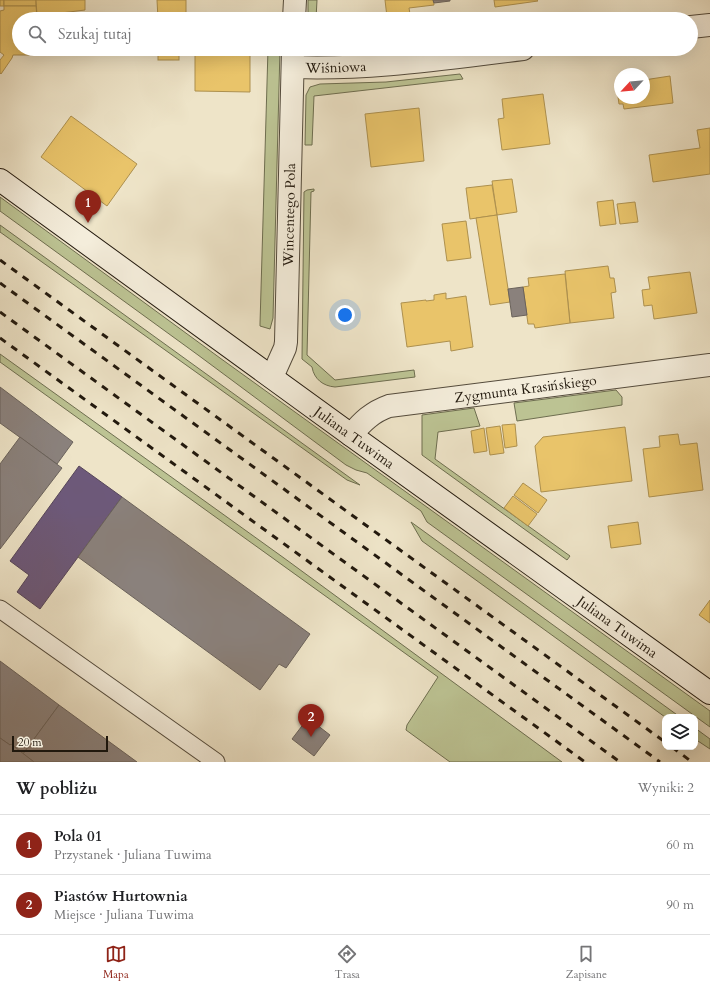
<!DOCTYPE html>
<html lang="pl">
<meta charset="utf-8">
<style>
body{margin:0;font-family:Cardo,serif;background:#f2f2f2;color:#202124}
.controls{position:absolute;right:12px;bottom:12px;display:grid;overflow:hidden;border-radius:8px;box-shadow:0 4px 16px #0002}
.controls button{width:36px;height:36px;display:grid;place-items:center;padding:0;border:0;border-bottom:1px solid #e0e0e0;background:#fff;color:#202124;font:20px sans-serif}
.compass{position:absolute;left:614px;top:68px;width:36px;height:36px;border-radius:50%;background:#fff;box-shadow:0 4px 16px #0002;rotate:244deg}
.scale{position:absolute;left:12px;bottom:10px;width:96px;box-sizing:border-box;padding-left:4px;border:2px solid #21180d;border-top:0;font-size:11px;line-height:14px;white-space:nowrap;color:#21180d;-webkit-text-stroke:3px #f4eddb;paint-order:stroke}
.you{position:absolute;left:345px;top:315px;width:14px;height:14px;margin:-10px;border:3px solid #fff;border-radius:50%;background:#1a73e8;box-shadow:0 0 0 6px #1a73e833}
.badge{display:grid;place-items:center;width:26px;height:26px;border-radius:50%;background:#8f2418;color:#fff;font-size:13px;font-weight:700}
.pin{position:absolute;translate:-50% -33px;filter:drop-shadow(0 1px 2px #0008)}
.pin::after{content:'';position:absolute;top:21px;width:14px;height:12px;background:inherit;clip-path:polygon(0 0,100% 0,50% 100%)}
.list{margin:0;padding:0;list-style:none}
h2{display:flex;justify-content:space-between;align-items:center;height:52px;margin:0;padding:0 16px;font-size:17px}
h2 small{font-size:13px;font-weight:400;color:#757577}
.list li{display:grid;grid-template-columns:26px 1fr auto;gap:12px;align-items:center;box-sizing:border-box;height:60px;padding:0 16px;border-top:1px solid #e0e0e0}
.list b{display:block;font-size:15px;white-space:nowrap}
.list p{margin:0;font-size:13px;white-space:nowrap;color:#757577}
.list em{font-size:13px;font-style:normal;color:#757577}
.icon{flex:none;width:22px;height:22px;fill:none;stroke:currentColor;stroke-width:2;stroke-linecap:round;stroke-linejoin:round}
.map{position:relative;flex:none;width:710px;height:762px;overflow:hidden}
.search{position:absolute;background:#fff;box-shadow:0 4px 16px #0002;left:12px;right:12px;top:12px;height:44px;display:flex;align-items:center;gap:10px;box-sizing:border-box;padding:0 14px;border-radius:22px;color:#757577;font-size:15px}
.sheet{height:172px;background:#fff}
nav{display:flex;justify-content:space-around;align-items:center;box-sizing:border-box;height:56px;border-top:1px solid #e0e0e0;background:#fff;font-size:11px;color:#757577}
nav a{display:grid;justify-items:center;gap:2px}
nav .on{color:#8f2418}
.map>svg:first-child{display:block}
.green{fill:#bcc393;stroke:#6e6e50}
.homes{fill:#e9c46a;stroke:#ad904e}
.offices{fill:#6d597a;stroke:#564659}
.industry{fill:#8a817c;stroke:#6a625b}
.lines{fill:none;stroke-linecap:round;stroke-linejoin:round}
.lane-casing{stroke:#544b3c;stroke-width:19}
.street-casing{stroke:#544b3c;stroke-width:24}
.secondary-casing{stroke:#21180d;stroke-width:24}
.lane{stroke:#f4eddb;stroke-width:17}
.street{stroke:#f4eddb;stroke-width:22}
.secondary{stroke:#f4eddb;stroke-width:22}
.rail{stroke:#21180d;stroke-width:3;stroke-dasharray:7 7;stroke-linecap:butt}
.labels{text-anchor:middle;stroke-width:4;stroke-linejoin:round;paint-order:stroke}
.street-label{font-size:14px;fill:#21180d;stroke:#f4eddb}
</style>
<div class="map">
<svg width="710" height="762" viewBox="0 0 710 762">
<rect width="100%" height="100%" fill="#eee4c8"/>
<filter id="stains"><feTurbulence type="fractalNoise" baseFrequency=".005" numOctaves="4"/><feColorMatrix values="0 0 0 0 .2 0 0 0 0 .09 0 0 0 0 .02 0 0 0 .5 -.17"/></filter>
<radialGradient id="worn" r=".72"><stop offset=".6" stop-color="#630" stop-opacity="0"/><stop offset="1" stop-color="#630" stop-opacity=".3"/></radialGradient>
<g class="green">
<polygon points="308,0 317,0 316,19 308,19"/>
<polygon points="268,49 280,49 273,318 270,329 260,326 260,324"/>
<polygon points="460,74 463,79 314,96 312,145 305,145 306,95 310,87 320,84 386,82"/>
<path d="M314 189V191L311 192 307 355 335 380 414 370 415 377 335 387C323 386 314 379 312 367L302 359 304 192 307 190Z"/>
<polygon points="0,197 220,358 710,711 710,727 427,522 421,511 367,473 356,470 346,465 198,355 0,211"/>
<polygon points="0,225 360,485 347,480 0,232"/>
<polygon points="0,354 284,558 562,762 450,762 406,730 407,725 438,677 0,362"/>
<polygon points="616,390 622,397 622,405 517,421 514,403"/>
<polygon points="474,408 480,426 438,432 435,459 570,556 567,560 422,455 422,415"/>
<polygon points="411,522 680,717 665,717 422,541"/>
<polygon points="695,728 710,739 710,749 695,739"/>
</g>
<g class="homes">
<rect x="0" y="0" width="4" height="6"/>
<rect x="4" y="0" width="32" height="6"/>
<polygon points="36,0 85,0 85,10 37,16"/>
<polygon points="157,0 186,0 186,19 158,19"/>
<polygon points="385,0 433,0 434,5 409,8 410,14 387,17"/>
<polygon points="494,0 537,0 538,1 495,7"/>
<polygon points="4,6 36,6 37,16 31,16 31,19 19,19 19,49 30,49 30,55 13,55 12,58 1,74 0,73 0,60 4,55 0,52 0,11 4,10"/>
<rect x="158" y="49" width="21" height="11"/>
<polygon points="195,49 250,49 250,92 195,91"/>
<polygon points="670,76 673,103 624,109 623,104 619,104 616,83 620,83 620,98 644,98 644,80"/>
<polygon points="543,94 550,144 502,150 498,119 504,118 502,99"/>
<polygon points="419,108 424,161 371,167 365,114"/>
<polygon points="71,116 137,164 107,206 41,157"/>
<polygon points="710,128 710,174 653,182 649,155 700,148 697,130"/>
<polygon points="512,179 517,212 497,215 492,181"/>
<polygon points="492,185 497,215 470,219 466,188"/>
<polygon points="613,200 616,224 600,226 597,202"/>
<polygon points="635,202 638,222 620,224 617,204"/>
<polygon points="497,215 510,302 490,305 476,218"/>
<polygon points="466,221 471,258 447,261 442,224"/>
<polygon points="608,266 610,278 614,278 616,292 611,293 614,318 570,323 565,271"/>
<polygon points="690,272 697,313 654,319 652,305 644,306 642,290 650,289 648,277"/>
<polygon points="565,274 570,323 535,328 534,324 528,324 523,287 529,286 528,278"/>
<polygon points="446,293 446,299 466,296 473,347 451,351 450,341 407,347 401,303 426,300 426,301 434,300 434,295"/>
<polygon points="515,424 517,446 505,448 502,425"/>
<polygon points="500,426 504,453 490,455 486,428"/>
<polygon points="625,427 632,481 541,492 535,446 543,437"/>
<polygon points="484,428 487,451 474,453 471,431"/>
<polygon points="678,434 680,445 697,443 703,490 649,497 643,449 660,447 659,436"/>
<polygon points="523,483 547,500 538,513 514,495"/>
<polygon points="513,496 537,514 528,526 504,508"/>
<polygon points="638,522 641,544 611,548 608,526"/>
<polygon points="710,600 710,623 699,615"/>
</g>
<polygon class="offices" points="79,466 122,497 40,609 17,592 29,575 10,561"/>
<g class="industry">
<polygon points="433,0 450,0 450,1 434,3"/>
<polygon points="523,287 527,315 512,317 508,289"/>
<polygon points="0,387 73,442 57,464 0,423"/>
<polygon points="20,437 62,468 0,549 0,464"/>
<polygon points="122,497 310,634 286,668 279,664 260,690 78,557"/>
<polygon points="0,661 59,705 23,754 0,738"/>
<polygon points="59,705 137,762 34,762 23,754"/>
<polygon points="308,718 330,735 314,756 292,739"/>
<polygon points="0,738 10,745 11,744 34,762 0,762"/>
</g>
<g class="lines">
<g class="lane-casing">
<polyline id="lane" points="0,609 216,762"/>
</g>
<g class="street-casing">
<g id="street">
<polyline points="294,19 295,0"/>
<polyline points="691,27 710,25"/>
<path id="s1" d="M293 67C370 70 447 58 523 49"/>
<path id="s2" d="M272 377 285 348 286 342 293 49"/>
<path id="s3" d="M351 435C362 422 372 412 389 406L710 365"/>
</g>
</g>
<g class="secondary-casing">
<g id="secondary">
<path id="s4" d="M0 180 351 435 710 693"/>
</g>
</g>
<use href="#lane" class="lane"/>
<use href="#street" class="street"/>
<use href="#secondary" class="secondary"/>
<g class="rail">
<polyline points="0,260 665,742"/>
<polyline points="0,283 660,762"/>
<polyline points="0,312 620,762"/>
<polyline points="0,338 585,762"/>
<polyline points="672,747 692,762"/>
</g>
</g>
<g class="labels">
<g class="street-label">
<text dy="5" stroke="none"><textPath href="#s1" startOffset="43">Wiśniowa</textPath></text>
<text dy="5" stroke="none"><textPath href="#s2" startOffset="165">Wincentego Pola</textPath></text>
<text dy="5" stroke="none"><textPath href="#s3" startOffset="186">Zygmunta Krasińskiego</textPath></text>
<text dy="5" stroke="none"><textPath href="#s4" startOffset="438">Juliana Tuwima</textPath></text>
<text dy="5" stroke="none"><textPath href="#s4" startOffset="762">Juliana Tuwima</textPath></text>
</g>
</g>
<rect width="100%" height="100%" filter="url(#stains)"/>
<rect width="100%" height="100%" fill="url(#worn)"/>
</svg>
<div class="controls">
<button><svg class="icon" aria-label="layers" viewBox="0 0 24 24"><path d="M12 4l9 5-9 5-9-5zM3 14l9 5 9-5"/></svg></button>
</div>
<svg class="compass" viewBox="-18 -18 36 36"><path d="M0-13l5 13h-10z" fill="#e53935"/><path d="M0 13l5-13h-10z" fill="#757577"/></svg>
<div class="scale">20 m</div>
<div class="you"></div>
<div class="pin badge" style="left:88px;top:223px">1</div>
<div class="pin badge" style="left:311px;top:737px">2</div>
<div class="search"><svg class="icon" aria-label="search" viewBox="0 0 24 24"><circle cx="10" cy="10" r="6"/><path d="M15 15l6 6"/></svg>Szukaj tutaj</div>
</div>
<section class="sheet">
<h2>W pobliżu<small>Wyniki: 2</small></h2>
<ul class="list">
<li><span class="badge">1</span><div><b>Pola 01</b><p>Przystanek · Juliana Tuwima</p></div><em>60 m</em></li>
<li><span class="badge">2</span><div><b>Piastów Hurtownia</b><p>Miejsce · Juliana Tuwima</p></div><em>90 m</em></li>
</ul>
</section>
<nav>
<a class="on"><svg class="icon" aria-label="map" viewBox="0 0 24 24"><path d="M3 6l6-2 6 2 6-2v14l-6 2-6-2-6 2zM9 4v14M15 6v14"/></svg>Mapa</a>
<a><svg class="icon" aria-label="directions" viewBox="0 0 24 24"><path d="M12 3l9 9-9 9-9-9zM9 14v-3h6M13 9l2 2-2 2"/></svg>Trasa</a>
<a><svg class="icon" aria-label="saved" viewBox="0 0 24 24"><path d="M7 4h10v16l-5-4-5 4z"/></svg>Zapisane</a>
</nav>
